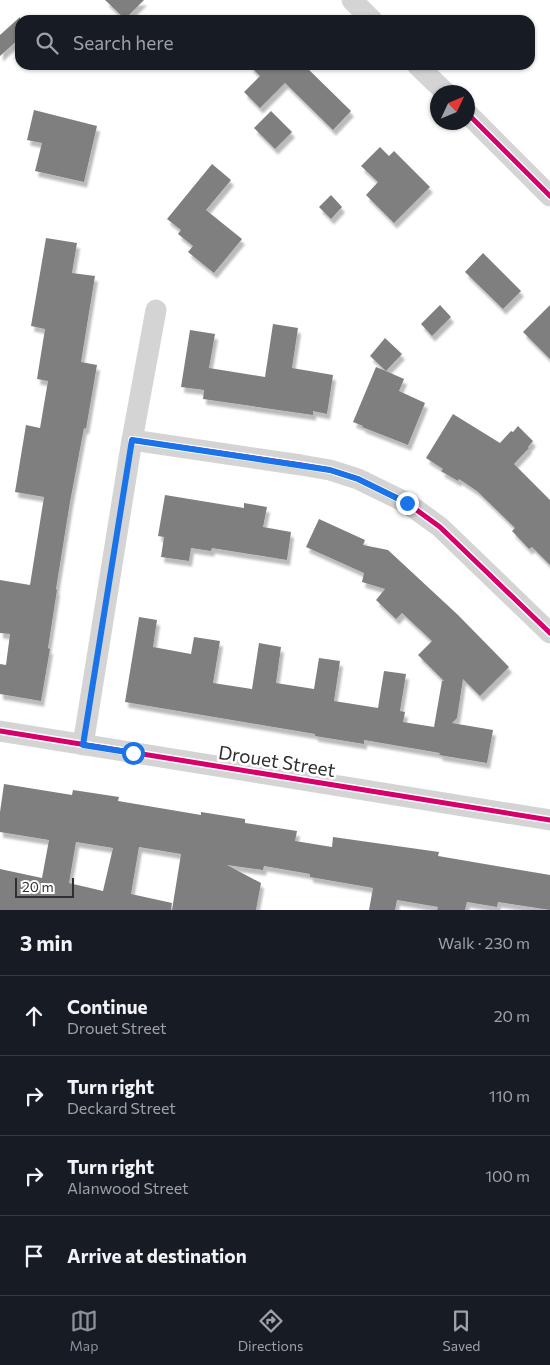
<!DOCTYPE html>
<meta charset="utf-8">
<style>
body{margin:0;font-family:Commissioner,sans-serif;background:#20242c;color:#f1f3f6}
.compass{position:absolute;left:430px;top:85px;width:45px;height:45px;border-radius:50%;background:#171b24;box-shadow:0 1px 4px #0004;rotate:46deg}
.scale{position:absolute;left:15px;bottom:12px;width:59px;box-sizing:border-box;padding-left:5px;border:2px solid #2f2f2f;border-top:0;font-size:14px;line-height:18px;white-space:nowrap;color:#2f2f2f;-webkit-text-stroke:4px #fff;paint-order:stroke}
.stop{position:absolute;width:15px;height:15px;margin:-11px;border:4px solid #1a73e8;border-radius:50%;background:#fff}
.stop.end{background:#1a73e8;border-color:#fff;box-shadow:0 1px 5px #0008}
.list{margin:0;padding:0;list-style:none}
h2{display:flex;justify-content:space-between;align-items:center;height:65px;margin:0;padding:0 20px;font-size:21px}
h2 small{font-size:16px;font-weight:400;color:#9ea1a6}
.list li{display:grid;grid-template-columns:32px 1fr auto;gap:15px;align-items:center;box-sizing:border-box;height:80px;padding:0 20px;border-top:1px solid #363941}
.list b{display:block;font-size:19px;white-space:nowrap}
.list p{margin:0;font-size:16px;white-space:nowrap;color:#9ea1a6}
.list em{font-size:16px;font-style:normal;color:#9ea1a6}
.icon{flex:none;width:28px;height:28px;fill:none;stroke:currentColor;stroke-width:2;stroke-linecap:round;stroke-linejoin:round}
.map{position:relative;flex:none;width:550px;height:910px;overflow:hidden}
.search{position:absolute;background:#171b24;box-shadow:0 1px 4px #0004;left:15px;right:15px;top:15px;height:55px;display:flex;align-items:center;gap:12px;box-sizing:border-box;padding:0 18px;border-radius:15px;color:#9ea1a6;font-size:19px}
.sheet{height:385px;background:#171b24}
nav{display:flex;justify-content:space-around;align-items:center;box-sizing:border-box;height:70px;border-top:1px solid #363941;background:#171b24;font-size:14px;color:#9ea1a6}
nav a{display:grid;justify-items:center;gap:2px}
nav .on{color:#8c9099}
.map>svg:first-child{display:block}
.building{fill:#7f7f7f;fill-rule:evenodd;filter:url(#shadow)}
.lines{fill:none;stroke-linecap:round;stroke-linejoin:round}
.minor{stroke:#d4d4d4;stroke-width:21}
.cycleway-casing{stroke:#fff;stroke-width:8}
.cycleway{stroke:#d6006c;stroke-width:5}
.route{stroke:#1a73e8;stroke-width:6}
.labels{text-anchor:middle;stroke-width:5;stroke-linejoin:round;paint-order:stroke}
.street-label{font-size:19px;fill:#2f2f2f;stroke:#fff}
</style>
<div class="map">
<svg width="550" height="910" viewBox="0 0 550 910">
<defs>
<filter id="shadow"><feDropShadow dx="3" dy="5.5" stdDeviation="1" flood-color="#0004"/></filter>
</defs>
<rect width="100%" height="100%" fill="#fff"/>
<g class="building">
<polygon points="105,0 144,0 125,19"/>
<polygon points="20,17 20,38 0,56 0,35"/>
<polygon points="249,65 304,65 351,111 333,130 285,83 260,108 244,92 260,76"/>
<polygon points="34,110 97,126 84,182 35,171 42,143 27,140"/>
<polygon points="271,111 292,132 275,149 254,128"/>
<polygon points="380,147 389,156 394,151 430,187 394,223 366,195 378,182 361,166"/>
<polygon points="212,164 231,180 206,210 242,239 214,273 188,252 193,246 178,234 181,230 167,219"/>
<polygon points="331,195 342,207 331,219 319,207"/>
<polygon points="46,238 77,243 72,273 95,276 81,362 97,365 86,429 84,428 70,502 56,589 57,590 48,648 50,649 41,701 0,694 0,664 6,665 10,634 0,633 0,580 30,585 44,497 15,492 26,425 40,428 48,381 37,379 45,329 31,326"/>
<polygon points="483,253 521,291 503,309 465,272"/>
<polygon points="440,305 451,317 432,336 421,324"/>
<polygon points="550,305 550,359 523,332"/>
<polygon points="273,324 298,328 292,368 333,375 327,414 313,411 313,415 203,399 204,390 181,387 190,330 215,334 209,368 265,377"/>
<polygon points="385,338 402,354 386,371 404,379 399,391 425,403 408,445 362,427 363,426 353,422 376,367 386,371 370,356"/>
<polygon points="453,414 500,443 511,431 513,432 518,426 533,441 528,447 529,448 514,464 550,500 550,565 532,547 529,549 512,531 515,528 477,491 459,479 458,481 441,471 443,469 426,458"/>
<polygon points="165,495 244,508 244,503 267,507 263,527 291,532 287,560 212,548 211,551 191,548 189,561 161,557 164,537 158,536"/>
<polygon points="319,519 365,540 363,545 388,550 458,615 509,667 480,696 463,679 457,718 452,723 493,730 487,763 439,755 440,753 364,740 364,744 315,736 315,734 125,702 139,617 157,620 153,647 191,654 194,637 220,641 213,683 252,689 259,643 281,647 276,683 314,689 319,658 340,661 334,701 378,708 384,671 406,674 400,711 405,712 403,722 434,727 442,681 444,681 418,655 432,641 402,613 396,619 376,600 385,589 362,582 364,573 306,547"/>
<path d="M4 784 72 795 73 790 119 797 118 801 201 815V812L245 819V823L297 831 295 841 332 847 333 837 439 852 438 856 550 875V910L498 902 497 907 467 902 465 910H437L438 907 397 900 395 910H369L373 888 310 877V874L264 866 263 870 227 865 261 883 256 910H172L181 854 139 847 131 894 172 903 171 910H0V869L42 878 49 840 0 832V812ZM76 842 113 848 103 891 69 883Z"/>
</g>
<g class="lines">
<g class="minor">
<polyline points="352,0 372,20"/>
<polyline points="417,65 445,92"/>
<polyline points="468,114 550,196"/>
<polyline points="132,440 301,465 330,470 358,479 407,503 440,527 550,633"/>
<polyline points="0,731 550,820"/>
<polyline points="83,745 132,440 156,310"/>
</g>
<g class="cycleway-casing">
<g id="cycleway">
<polyline points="468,114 550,196"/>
<polyline points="132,440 301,465 330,470 358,479 407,503 440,527 550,633"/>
<polyline points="0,731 550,820"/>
</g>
</g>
<use href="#cycleway" class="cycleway"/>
</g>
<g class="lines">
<polyline class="route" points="133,753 83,745 132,440 330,470 358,479 407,503"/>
</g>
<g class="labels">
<g class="street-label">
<text transform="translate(277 761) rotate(9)" y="7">Drouet Street</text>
</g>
</g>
</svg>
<svg class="compass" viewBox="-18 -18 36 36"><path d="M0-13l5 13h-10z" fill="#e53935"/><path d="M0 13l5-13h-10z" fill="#9ea1a6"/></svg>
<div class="scale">20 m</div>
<div class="stop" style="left:133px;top:753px"></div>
<div class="stop end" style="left:407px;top:503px"></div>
<div class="search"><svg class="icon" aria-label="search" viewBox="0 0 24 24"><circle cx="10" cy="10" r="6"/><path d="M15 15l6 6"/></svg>Search here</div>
</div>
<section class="sheet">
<h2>3 min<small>Walk · 230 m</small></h2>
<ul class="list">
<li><svg class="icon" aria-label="ahead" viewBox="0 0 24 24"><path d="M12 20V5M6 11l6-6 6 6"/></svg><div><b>Continue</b><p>Drouet Street</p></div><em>20 m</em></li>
<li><svg class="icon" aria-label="right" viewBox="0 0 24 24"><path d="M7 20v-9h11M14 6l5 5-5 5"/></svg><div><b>Turn right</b><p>Deckard Street</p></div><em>110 m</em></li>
<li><svg class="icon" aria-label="right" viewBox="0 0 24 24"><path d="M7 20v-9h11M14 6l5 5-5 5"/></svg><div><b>Turn right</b><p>Alanwood Street</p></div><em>100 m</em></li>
<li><svg class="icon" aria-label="arrive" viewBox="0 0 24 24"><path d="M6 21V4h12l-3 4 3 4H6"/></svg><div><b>Arrive at destination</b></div></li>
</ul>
</section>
<nav>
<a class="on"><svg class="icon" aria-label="map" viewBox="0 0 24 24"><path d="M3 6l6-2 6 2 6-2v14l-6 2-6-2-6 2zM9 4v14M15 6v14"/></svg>Map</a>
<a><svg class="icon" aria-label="directions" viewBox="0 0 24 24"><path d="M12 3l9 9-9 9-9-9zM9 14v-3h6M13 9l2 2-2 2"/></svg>Directions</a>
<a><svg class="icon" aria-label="saved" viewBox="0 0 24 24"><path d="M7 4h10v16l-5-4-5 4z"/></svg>Saved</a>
</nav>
